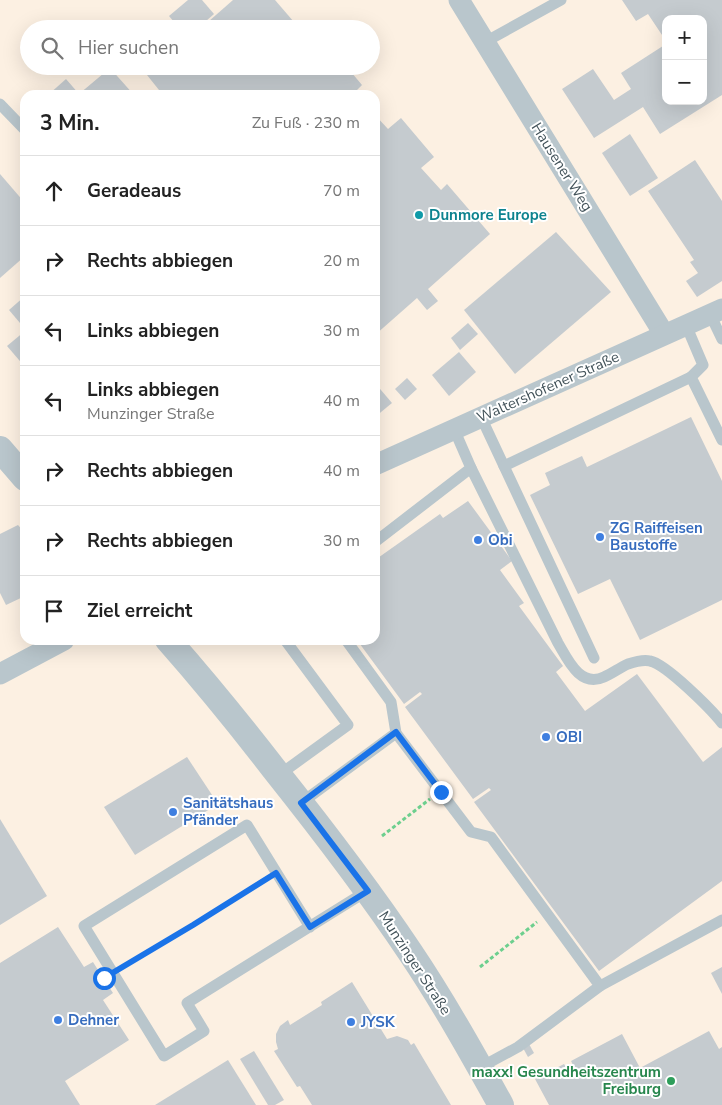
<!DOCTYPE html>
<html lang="de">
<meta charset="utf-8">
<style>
body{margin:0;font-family:"Nunito Sans",sans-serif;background:#f6f6f6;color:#222}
.controls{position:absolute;right:15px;top:15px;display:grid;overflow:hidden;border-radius:10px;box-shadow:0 5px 20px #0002}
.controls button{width:45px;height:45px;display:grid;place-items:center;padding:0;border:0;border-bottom:1px solid #e0e0e0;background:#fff;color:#222;font:25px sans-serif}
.stop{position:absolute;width:15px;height:15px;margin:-11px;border:4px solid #1a73e8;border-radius:50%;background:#fff}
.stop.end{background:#1a73e8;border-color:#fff;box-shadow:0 1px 5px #0008}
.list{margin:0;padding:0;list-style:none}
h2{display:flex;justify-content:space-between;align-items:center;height:65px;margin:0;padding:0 20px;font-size:21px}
h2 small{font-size:16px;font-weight:400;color:#767676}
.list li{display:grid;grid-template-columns:32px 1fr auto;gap:15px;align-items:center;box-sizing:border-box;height:70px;padding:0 20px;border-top:1px solid #e0e0e0}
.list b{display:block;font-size:19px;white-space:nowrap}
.list p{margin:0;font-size:16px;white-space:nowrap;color:#767676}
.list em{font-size:16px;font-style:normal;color:#767676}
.icon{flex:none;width:28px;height:28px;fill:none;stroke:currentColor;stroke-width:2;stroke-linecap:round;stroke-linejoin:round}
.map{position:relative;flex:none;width:722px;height:1105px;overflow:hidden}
.search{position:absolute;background:#fff;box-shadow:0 5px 20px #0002;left:20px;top:20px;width:360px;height:55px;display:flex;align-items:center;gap:12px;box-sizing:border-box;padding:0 18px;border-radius:28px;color:#767676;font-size:19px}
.panel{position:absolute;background:#fff;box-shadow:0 5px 20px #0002;left:20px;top:90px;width:360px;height:555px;border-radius:15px}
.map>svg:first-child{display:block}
.commercial{fill:#fcf0e2;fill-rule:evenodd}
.building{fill:#c5cbcf}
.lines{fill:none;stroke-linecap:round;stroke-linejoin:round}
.path{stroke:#6dcf8e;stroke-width:3;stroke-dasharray:4 2.5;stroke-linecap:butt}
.service{stroke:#b9c6cc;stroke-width:11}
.minor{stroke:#b9c6cc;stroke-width:21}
.tertiary{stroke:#b9c6cc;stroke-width:26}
.route{stroke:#1a73e8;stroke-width:6}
.culture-dot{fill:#0f9aa8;stroke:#fff;stroke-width:2}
.shop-dot{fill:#3f7fe0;stroke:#fff;stroke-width:2}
.leisure-dot{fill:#2e9e5b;stroke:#fff;stroke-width:2}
.labels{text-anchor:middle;stroke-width:4;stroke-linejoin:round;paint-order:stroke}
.street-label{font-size:15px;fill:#43535a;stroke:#fff}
.culture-label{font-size:15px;font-weight:bold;fill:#0d838f;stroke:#fff;text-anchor:start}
.shop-label{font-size:15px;font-weight:bold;fill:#366cbe;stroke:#fff;text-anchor:start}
.leisure-label{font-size:15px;font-weight:bold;fill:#27864d;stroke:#fff;text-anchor:end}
</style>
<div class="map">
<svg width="722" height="1105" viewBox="0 0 722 1105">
<rect width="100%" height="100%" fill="#efebec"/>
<path class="commercial" d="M0 0H722V1105H0ZM666 19H703V101H666ZM29 29H371V66H29ZM25 95H375V640H25Z"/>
<g class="building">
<polygon points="188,0 202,0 214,14 197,29 180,29 169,16"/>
<polygon points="233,0 275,0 300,29 200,29"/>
<polygon points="622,0 722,0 722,95 660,134 643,107 594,138 562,89 593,69 614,100 631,89 621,73 666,44 666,101 703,101 703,19 666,19 666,41 648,14 636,21"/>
<polygon points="157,66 346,66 362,85 355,92 358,95 163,95 147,75"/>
<polygon points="110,68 134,95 48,95 66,79 79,94"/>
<polygon points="375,115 388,129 401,118 434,157 421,168 441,190 447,184 490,234 428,289 438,301 427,310 417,298 375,335"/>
<polygon points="630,134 658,178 630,196 602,153"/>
<polygon points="695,160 722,201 722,281 697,297 686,281 698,273 690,262 694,260 648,191"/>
<polygon points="0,174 25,203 25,256 0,278"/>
<polygon points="556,232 611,292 515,374 464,310"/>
<polygon points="25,296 25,318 20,323 9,310"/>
<polygon points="468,323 478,334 460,350 451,338"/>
<polygon points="25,331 25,367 7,346"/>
<polygon points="459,352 476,372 449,396 432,375"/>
<polygon points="407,378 417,389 405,400 395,389"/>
<polygon points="375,383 392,403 375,417"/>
<polygon points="691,417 722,481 722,600 640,640 610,579 578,594 530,495 550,485 545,473 582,456 587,467"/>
<polygon points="468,501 512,561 500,570 524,603 519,606 563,666 556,672 585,711 637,674 703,762 722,747 722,881 599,971 474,802 491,790 489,788 473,799 405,707 422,694 420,692 404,704 357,640 375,640 375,560 440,514 443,518"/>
<polygon points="18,525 25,533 25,596 6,605 0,593 0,534"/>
<polygon points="187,757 218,804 135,855 104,807"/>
<polygon points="0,819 47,896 0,925"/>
<polygon points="58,927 84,967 93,962 103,978 113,993 103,1000 129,1040 65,1081 80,1105 0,1105 0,963"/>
<polygon points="722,967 722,994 711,973"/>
<polygon points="352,982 387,1039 397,1036 408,1040 411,1045 414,1043 451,1105 312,1105 300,1086 297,1087 274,1051 278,1049 276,1042 276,1034 280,1026 288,1020 290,1025 322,1005 321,1002"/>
<polygon points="709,1031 719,1049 722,1047 722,1105 549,1105 535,1079 564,1064 569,1072 575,1069 571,1061 622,1034 640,1068"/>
<polygon points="529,1044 534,1053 528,1057 523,1048"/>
<polygon points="254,1051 284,1100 275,1105 268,1105 240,1059"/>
<polygon points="228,1060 256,1105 155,1105"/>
</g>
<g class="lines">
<g class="path">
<polyline points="382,836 430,799"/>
<polyline points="123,967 265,880"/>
<polyline points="480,967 537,922"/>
</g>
<g class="service">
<polyline points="485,42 561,0"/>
<polyline points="0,104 25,130"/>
<polyline points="710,314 722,339"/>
<polyline points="686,325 703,365 691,377 722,440"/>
<polyline points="481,417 594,658"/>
<polyline points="504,466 691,377"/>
<path d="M471 468 558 643C568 660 580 688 604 677 613 673 619 668 628 664 634 662 643 659 650 661 666 664 711 709 722 723"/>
<polyline points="375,542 471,468 454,429"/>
<polyline points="346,640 391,702 396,733 471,832 491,837 600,986 518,1047 481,1067"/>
<polyline points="279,775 348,725 285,640"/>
<polyline points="301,803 396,733"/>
<polyline points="310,927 247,825 84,926 164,1056 204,1031 187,1003 367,891"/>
<polyline points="600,986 722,920"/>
</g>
<g class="minor">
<polyline points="459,0 664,334"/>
<polyline points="375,465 722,309"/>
<polyline points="0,674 64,640"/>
</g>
<g class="tertiary">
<polyline points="0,449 25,478"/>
<path d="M168 640C205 682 240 725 274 769 321 828 368 889 410 952 443 1001 472 1053 501 1105"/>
</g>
</g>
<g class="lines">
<polyline class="route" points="104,978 193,925 276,873 310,927 368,891 301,803 396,732 441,792"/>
</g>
<circle class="culture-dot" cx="419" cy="215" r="5"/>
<g class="shop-dot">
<circle cx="600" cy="537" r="5"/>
<circle cx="478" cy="540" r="5"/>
<circle cx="546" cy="737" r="5"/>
<circle cx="173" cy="812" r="5"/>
<circle cx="58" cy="1020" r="5"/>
<circle cx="351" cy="1022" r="5"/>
</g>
<circle class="leisure-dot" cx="671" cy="1081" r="5"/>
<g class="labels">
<g class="street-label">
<text transform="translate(562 167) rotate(58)" y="5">Hausener Weg</text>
<text transform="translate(548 387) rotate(-24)" y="5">Waltershofener Straße</text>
<text transform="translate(415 963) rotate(57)" y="5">Munzinger Straße</text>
</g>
<g class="culture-label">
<text x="429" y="220">Dunmore Europe</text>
</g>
<g class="shop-label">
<text x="610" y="533">ZG Raiffeisen<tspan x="610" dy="17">Baustoffe</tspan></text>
<text x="488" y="545">Obi</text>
<text x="556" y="742">OBI</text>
<text x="183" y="808">Sanitätshaus<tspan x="183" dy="17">Pfänder</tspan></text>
<text x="68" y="1025">Dehner</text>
<text x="361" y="1027">JYSK</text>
</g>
<g class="leisure-label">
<text x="661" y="1077">maxx! Gesundheitszentrum<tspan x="661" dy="17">Freiburg</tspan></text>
</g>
</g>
</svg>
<div class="controls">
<button>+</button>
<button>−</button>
</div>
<div class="stop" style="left:104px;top:978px"></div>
<div class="stop end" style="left:441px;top:792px"></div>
<div class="search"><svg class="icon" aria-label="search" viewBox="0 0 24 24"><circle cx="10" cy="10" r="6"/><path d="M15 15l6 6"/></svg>Hier suchen</div>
<section class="panel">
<h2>3 Min.<small>Zu Fuß · 230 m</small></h2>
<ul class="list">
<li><svg class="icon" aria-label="ahead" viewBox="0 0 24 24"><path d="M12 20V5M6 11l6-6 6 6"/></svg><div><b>Geradeaus</b></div><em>70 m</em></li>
<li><svg class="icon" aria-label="right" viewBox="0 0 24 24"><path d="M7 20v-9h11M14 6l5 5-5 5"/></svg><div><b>Rechts abbiegen</b></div><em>20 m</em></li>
<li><svg class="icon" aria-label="left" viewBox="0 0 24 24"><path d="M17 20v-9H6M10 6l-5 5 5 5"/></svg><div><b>Links abbiegen</b></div><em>30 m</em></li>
<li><svg class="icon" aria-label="left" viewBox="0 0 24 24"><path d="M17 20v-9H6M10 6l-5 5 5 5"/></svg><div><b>Links abbiegen</b><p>Munzinger Straße</p></div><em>40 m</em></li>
<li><svg class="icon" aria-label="right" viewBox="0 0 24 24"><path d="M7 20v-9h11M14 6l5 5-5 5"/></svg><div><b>Rechts abbiegen</b></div><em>40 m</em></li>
<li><svg class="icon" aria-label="right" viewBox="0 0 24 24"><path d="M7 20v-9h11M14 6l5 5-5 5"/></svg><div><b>Rechts abbiegen</b></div><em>30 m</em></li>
<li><svg class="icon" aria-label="arrive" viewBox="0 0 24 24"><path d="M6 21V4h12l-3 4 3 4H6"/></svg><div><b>Ziel erreicht</b></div></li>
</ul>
</section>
</div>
